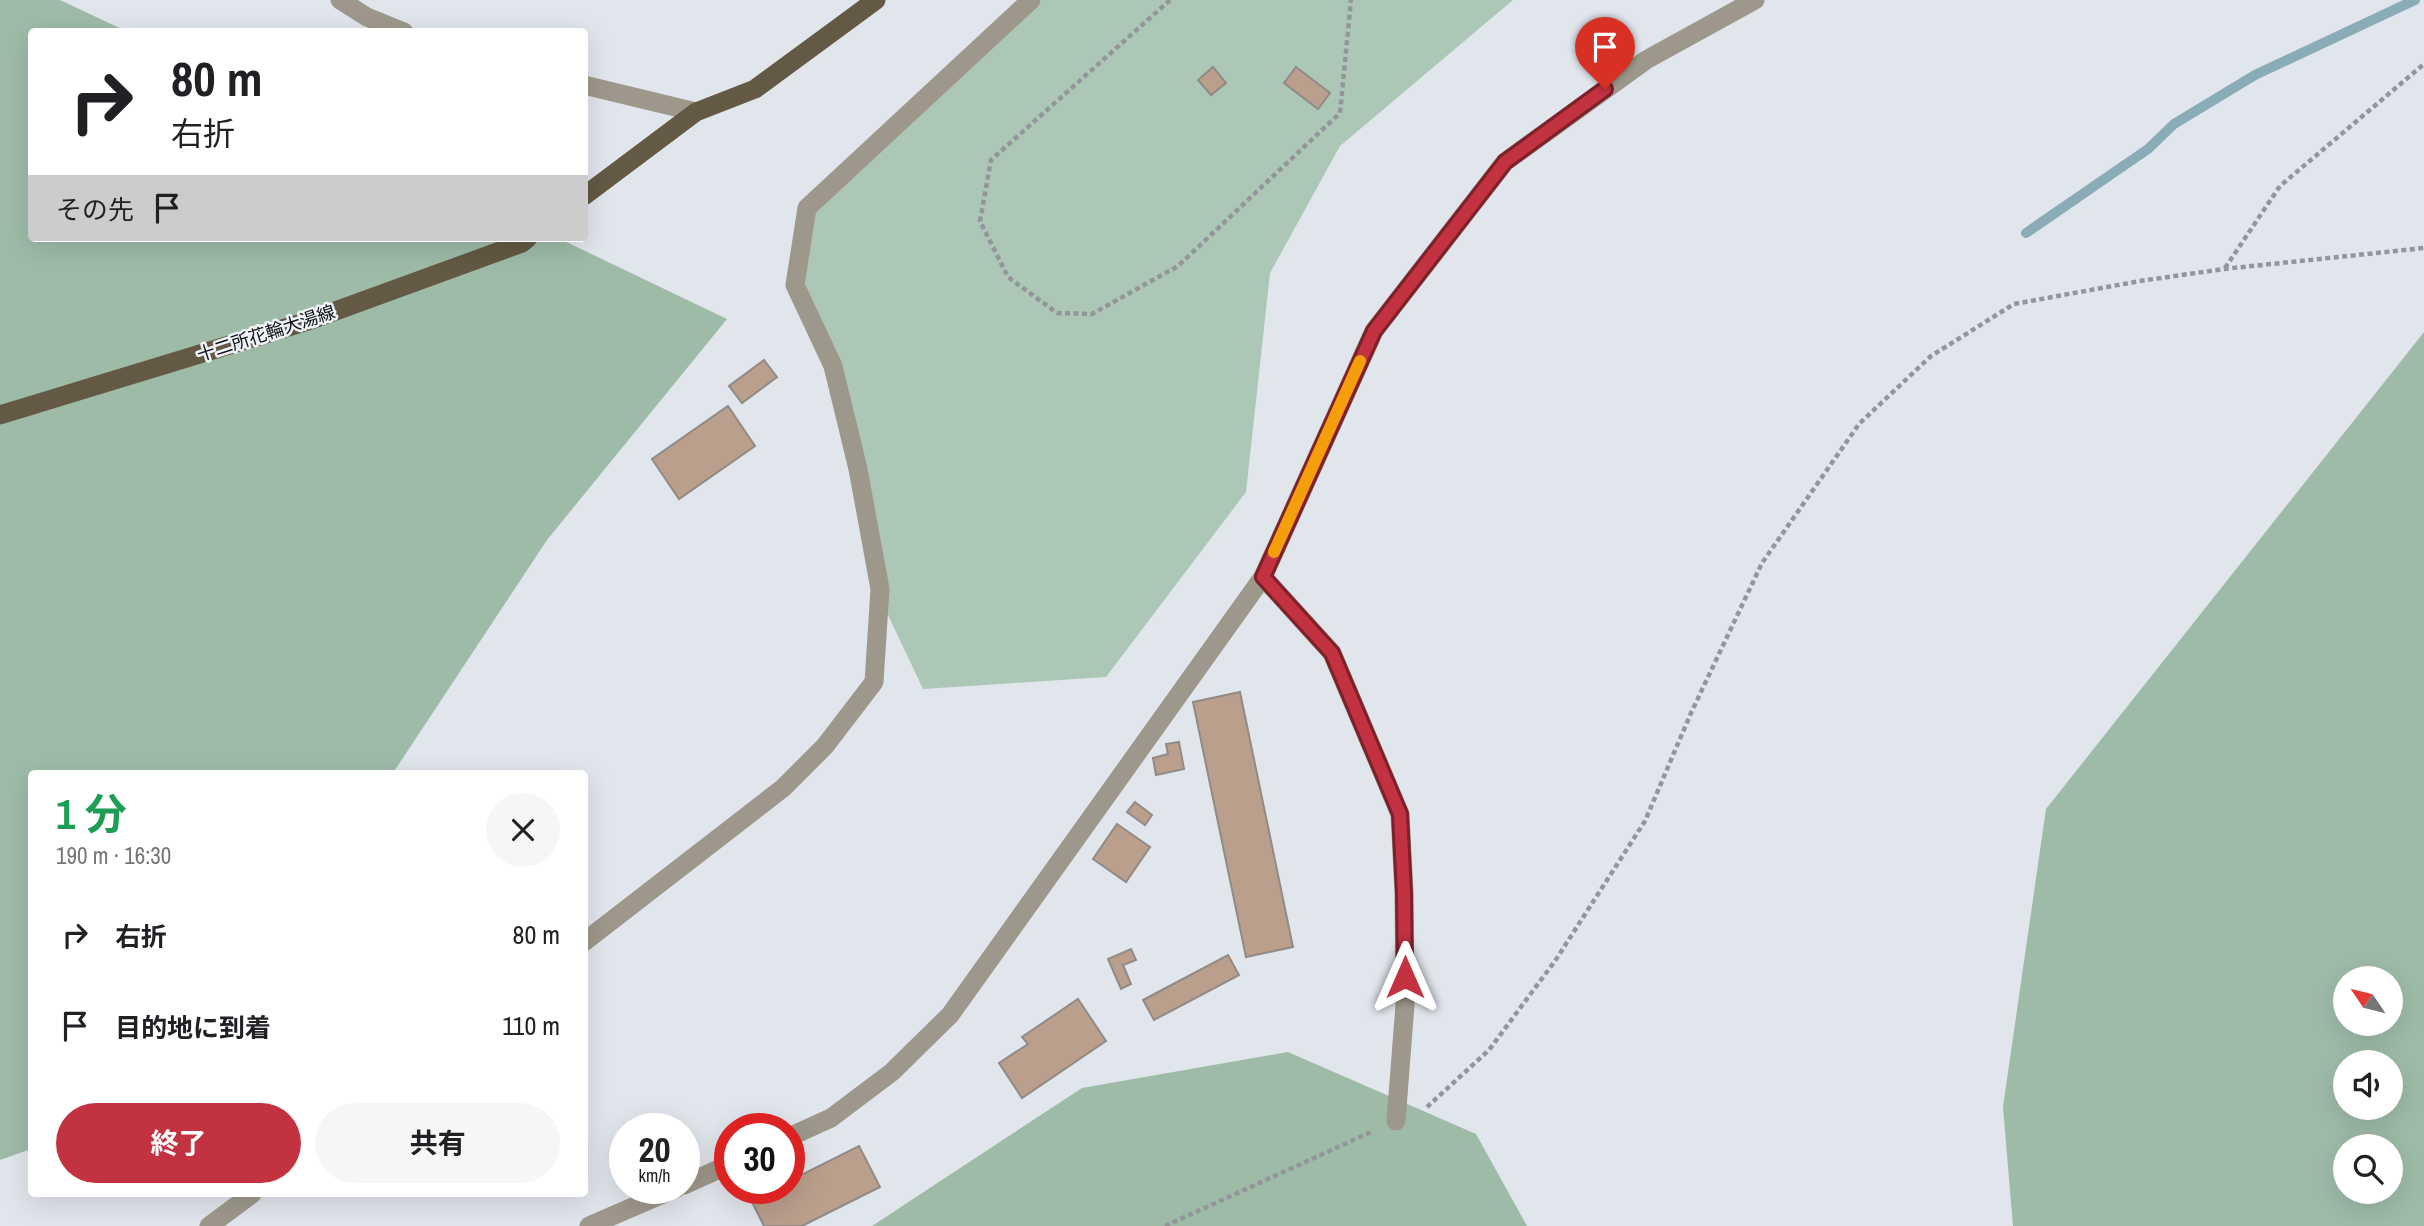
<!DOCTYPE html>
<html lang="ja">
<meta charset="utf-8">
<style>
body{margin:0;font-family:"Archivo Narrow","Noto Sans JP",sans-serif;background:#f6f6f6;color:#202124;height:100vh;display:flex;flex-direction:column;font-size:26px;white-space:nowrap}
*{box-sizing:border-box;margin:0}
p{font-size:23px;color:#757577}
.icon{flex:none;width:38px;height:38px;fill:none;stroke:currentColor;stroke-width:2;stroke-linecap:round;stroke-linejoin:round}
.map{position:relative;flex:1;overflow:hidden}
.details{position:absolute;left:28px;top:770px;width:560px;height:427px;display:flex;flex-direction:column;background:#fff;border-radius:7px;box-shadow:0 7px 28px #0002}
.details>*{flex:none}
.guide{position:absolute;left:28px;top:28px;width:560px;height:214px;border-radius:7px;box-shadow:0 7px 28px #0002;background:#fff;color:#202124;overflow:hidden}
.needle{width:46px;rotate:305deg}
.tools{position:absolute;left:2333px;top:966px;display:grid;gap:14px}
.tools a{display:grid;place-items:center;width:70px;height:70px;border-radius:50%;background:#fff;box-shadow:0 7px 28px #0002;font-size:35px}
.speed{position:absolute;left:609px;top:1113px;display:flex;gap:14px;font-size:35px;font-weight:700;text-align:center}
.speed>*{display:grid;place-content:center;width:91px;height:91px;border-radius:50%;background:#fff;box-shadow:0 7px 28px #0002;line-height:1}
.speed small{font-size:18px;font-weight:400}
.speed .limit{border:10px solid #d22;background:#fff;color:#111}
.pin{position:absolute;display:grid;place-items:center;width:60px;height:60px;color:#fff;margin:-72px -30px;border-radius:50% 50% 50% 0;rotate:-45deg;box-shadow:0 0 7px #0007}
.pin .icon{rotate:45deg}
.me{position:absolute;width:77px;margin:-38px;rotate:0deg;stroke-linejoin:round;filter:drop-shadow(0 0 5px #0008)}
.turn{display:flex;align-items:center;gap:24px;height:147px;padding:0 28px;font-size:32px}
.turn .icon{width:91px;height:91px;stroke-width:2.5}
.turn b{display:block;font-size:49px;line-height:60px}
.then{display:flex;align-items:center;height:66px;padding:0 28px;background:#0003;gap:14px;font-size:26px}
.round{display:grid;place-items:center;flex:none;width:74px;height:74px;border-radius:37px;background:#f6f6f6}
.headline{display:flex;align-items:center;justify-content:space-between;height:119px;padding:0 28px}
h1{font-size:42px;font-weight:700;line-height:52px;color:#1e9e55}
.cta{display:flex;gap:14px;margin-top:auto;padding:14px 28px}
.cta a{flex:1;height:80px;border-radius:42px;background:#c23241;color:#fff;font-size:28px;font-weight:700;line-height:80px;text-align:center}
.cta a+a{background:#f6f6f6;color:#202124}
ul{padding:0;list-style:none}
li{display:flex;align-items:center;gap:21px;height:91px;padding:0 28px}
li div{flex:1}
li b{display:block;font-size:26px}
li em{font-style:normal}
.map>svg:first-child{display:block}
</style>
<div class="map">
<svg width="2424" height="1226" viewBox="0 0 2424 1226">
<rect width="100%" height="100%" fill="#e1e5ec"/>
<path fill="#acc7b6" d="M1028,0h485l-173,146 -70,127 -24,219 -140,185 -183,12 -43,-91 -23,-134 -62,-179 12,-77z"/>
<path fill="#9ebba8" fill-rule="evenodd" d="M0,0h60l66,31 -94,1v206h526l169,81 -180,221 -154,233 -361,1 -1,375 -31,11z
M2424,332v894h-411l-10,-119 43,-298zM2345,978h45v46h-45zM2345,1062h45v46h-45zM2345,1146h45v46h-45z
M1288,1052l188,82 51,92h-655l210,-138z"/>
<g fill="none" stroke-linecap="round" stroke-linejoin="round">
<path stroke="#89acb7" stroke-width="10" d="M2026,233l122,-84 26,-25 81,-49 160,-75"/>
</g>
<path fill="#bb9f8d" stroke="#918a85" stroke-width="2" d="M1213,67l13,16 -15,12 -13,-15z
M1296,67l34,26 -12,16 -34,-26z
M764,360l13,17 -35,26 -13,-17z
M728,406l27,40 -76,53 -27,-40z
M1240,692l53,255 -47,10 -53,-255z
M1179,742l5,27 -28,6 -3,-17 15,-4 -2,-10z
M1135,802l17,13 -7,10 -18,-13z
M1117,824l33,23 -24,35 -33,-23z
M1131,949l5,11 -13,5 8,19 -10,5 -13,-30z
M1228,955l11,20 -85,45 -11,-20z
M1078,999l28,42 -84,57 -23,-35 29,-19 -6,-7z
M859,1146l21,41 -78,39h-38l-13,-26 23,-12h15v-7z"/>
<g fill="none" stroke-linecap="round" stroke-linejoin="round">
<path stroke="#92959a" stroke-width="4.5" stroke-dasharray="5 3.5" stroke-linecap="butt" d="M1170,0l-179,160 -11,61 28,56 49,36 35,1 86,-48 162,-153 11,-113
M2225,268l55,-82 144,-122
M1427,1107l62,-57 66,-89 90,-140 46,-108 71,-150 97,-139 72,-68 83,-52 126,-23 84,-12 200,-21
M1165,1226l206,-94"/>
<path stroke="#9e988c" stroke-width="19" d="M340,0l27,17 37,15
M584,85l112,27
M1263,577l69,76 68,161 4,79 1,112 -9,116
M789,1137l42,-19 61,-46 58,-57 313,-438 111,-246 131,-169 141,-102 109,-60
M684,1185l46,-21
M589,1226l88,-38"/>
<path stroke="#9e988c" stroke-width="19" d="M584,942l199,-154 42,-42 49,-64 6,-93 -22,-120 -25,-103 -38,-81 12,-77 224,-208
M209,1226l43,-32"/>
<path stroke="#635944" stroke-width="19" d="M584,196l112,-84 59,-23 121,-89
M0,415l308,-94 214,-78 6,-5"/>
</g>
<g fill="none" stroke-linecap="round" stroke-linejoin="round">
<defs>
<path id="route" d="M1405,977l-1,-84 -4,-79 -68,-161 -69,-76 111,-246 131,-169 100,-73"/>
</defs>
<use href="#route" stroke="#7e202a" stroke-width="18"/>
<use href="#route" stroke="#c23241" stroke-width="12"/>
<path stroke="#f59e0b" stroke-width="12" d="M1274,552l86,-191"/>
</g>
<g text-anchor="middle" dominant-baseline="central" stroke-width="5" stroke-linejoin="round" paint-order="stroke">
<g font-size="18" fill="#0e0f11" stroke="#eff2f9">
<text transform="translate(266 333) rotate(-18)">十二所花輪大湯線</text>
</g>
</g>
</svg>
<div class="tools">
<a><svg class="needle" viewBox="-14 -14 28 28"><path d="M0-13l5 13h-10z" fill="#e53935"/><path d="M0 13l5-13h-10z" fill="#757577"/></svg></a>
<a><svg class="icon" aria-label="sound" viewBox="0 0 24 24"><path d="M4 9h4l5-4v14l-5-4H4zM17 9q2 3 0 6"/></svg></a>
<a><svg class="icon" aria-label="search" viewBox="0 0 24 24"><circle cx="10" cy="10" r="6"/><path d="M15 15l6 6"/></svg></a>
</div>
<div class="speed"><div>20<small>km/h</small></div><div class="limit">30</div></div>
<div class="pin" style="left:1605px;top:89px;background:#d93025"><svg class="icon" aria-label="arrive" viewBox="0 0 24 24"><path d="M6 21V4h12l-3 4 3 4H6"/></svg></div>
<svg class="me" style="left:1405px;top:977px" viewBox="-20 -20 40 40"><path d="M0-17L14 15 0 8-14 15z" fill="#c23241" stroke="#fff" stroke-width="4"/></svg>
<div class="guide">
<div class="turn"><svg class="icon" aria-label="right" viewBox="0 0 24 24"><path d="M7 20v-9h11M14 6l5 5-5 5"/></svg><div><b>80 m</b>右折</div></div>
<div class="then">その先<svg class="icon" aria-label="arrive" viewBox="0 0 24 24"><path d="M6 21V4h12l-3 4 3 4H6"/></svg></div>
</div>
<section class="details">
<div class="headline"><div><h1>1 分</h1><p>190 m · 16:30</p></div><a class="round"><svg class="icon" aria-label="close" viewBox="0 0 24 24"><path d="M6 6l12 12M18 6L6 18"/></svg></a></div>
<ul>
<li><svg class="icon" aria-label="right" viewBox="0 0 24 24"><path d="M7 20v-9h11M14 6l5 5-5 5"/></svg><div><b>右折</b></div><em>80 m</em></li>
<li><svg class="icon" aria-label="arrive" viewBox="0 0 24 24"><path d="M6 21V4h12l-3 4 3 4H6"/></svg><div><b>目的地に到着</b></div><em>110 m</em></li>
</ul>
<div class="cta"><a>終了</a><a>共有</a></div>
</section>
</div>
